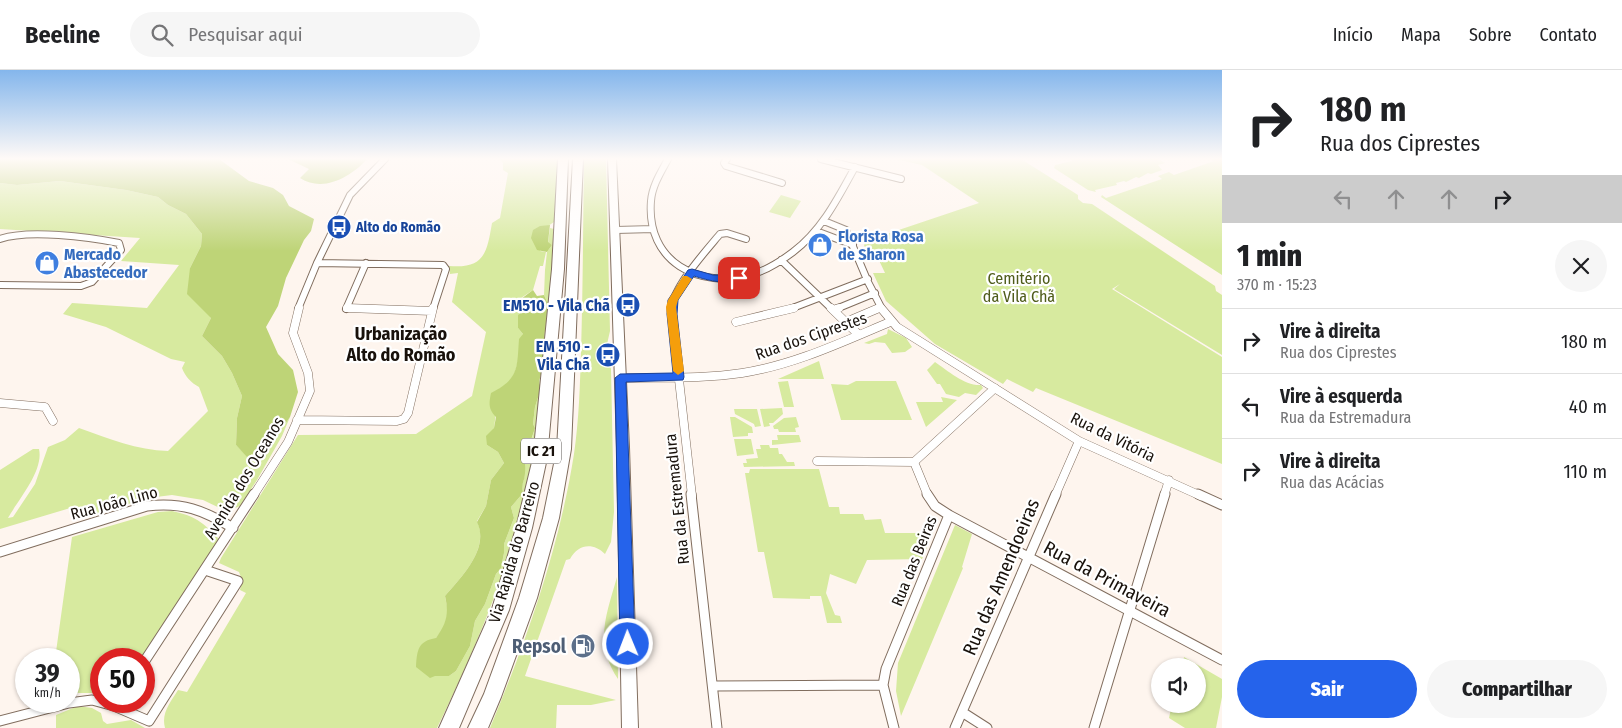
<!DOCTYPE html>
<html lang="pt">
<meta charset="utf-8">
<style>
body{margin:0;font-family:"Fira Sans Condensed",sans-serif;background:#f6f6f6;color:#202124;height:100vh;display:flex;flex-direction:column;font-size:19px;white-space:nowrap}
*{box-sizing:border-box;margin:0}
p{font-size:16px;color:#757577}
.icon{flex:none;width:28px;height:28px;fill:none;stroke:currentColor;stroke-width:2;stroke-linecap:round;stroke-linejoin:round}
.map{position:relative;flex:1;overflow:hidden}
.sheet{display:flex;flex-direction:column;background:#fff;width:400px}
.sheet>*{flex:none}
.hud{background:#fff;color:#202124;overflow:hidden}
.fabs{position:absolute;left:1151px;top:588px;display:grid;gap:10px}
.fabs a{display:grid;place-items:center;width:55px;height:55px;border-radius:50%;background:#fff;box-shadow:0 1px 4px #0004;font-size:25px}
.speed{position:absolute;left:15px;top:578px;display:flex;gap:10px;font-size:25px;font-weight:700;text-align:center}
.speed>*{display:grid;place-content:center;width:65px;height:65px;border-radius:50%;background:#fff;box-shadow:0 1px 4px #0004;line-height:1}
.speed small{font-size:12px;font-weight:400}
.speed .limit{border:8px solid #d22;background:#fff;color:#111}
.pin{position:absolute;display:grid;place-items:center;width:42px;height:42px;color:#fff;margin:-21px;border-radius:10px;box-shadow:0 2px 8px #0006}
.me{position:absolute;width:55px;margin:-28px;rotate:359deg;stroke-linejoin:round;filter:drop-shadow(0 0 4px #0008)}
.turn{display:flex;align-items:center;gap:18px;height:105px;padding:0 15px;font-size:22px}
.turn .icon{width:65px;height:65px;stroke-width:2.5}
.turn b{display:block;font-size:35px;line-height:42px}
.lanes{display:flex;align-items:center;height:48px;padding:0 15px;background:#0003;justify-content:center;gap:25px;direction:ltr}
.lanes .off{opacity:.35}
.round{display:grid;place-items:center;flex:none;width:52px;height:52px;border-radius:26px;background:#f6f6f6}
.summary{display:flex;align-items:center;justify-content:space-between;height:85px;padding:0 15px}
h1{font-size:30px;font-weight:800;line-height:38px}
.action{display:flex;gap:10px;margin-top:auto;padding:10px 15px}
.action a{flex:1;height:58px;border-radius:30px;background:#2563eb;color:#fff;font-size:20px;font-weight:800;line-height:58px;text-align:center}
.action a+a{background:#f6f6f6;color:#202124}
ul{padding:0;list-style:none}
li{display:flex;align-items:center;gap:15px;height:65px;padding:0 15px;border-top:1px solid #e0e0e0}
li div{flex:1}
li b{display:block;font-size:19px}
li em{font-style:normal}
header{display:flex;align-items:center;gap:30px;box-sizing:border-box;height:70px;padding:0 25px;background:#fff;border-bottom:1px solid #e0e0e0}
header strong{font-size:24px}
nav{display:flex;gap:28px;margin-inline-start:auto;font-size:18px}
.search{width:350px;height:45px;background:#f6f6f6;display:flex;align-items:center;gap:12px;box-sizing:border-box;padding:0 18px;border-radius:28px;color:#757577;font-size:19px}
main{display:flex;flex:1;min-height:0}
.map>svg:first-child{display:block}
</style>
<header>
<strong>Beeline</strong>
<div class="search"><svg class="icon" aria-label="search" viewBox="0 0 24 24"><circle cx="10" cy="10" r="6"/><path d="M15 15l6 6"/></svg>Pesquisar aqui</div>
<nav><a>Início</a><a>Mapa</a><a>Sobre</a><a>Contato</a></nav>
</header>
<main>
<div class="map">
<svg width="1222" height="658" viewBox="0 0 1222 658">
<rect width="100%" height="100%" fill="#fef5ee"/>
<path fill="#d7ea9f" d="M499,89h59l-4,63 -6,4 -8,25 6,1 -3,14h-3l-7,24 -12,8 4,13 -7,5v12l5,6c-6,18 -2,47 -24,55l-5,39 -7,17 11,7 6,11 -13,17 -5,26 -9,15c13,28 -16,56 -32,75l3,15 -3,15 -9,12 -1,38h14l7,-5 14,-25 5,-25 10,-17 11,-30 5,-6 3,-15v-9l10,-26 -3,-11 12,-14 -1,-8 3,-10 -2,-19 3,-11 6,-7 3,-10 -2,-4 2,-17 6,-19 -2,-6 4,-11 2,-50 3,-17 -4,-9 1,-25 2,-18 5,-7 -4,-2 2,-15 4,1v8c-5,77 -7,155 -22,231 -18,90 -55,178 -95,260h-272c-4,-15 5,-25 13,-38l9,2 59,-99 -6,-3 2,-10 -3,-8 -20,-9 2,-5 77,-123 118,-1 56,-38 14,-64 -34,-30 6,-29 -8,1 -1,-8c36,3 38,-14 43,-43l8,-5 8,-45 -5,-3v-7z
M584,89h22l4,172 -5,22 6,16 3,143 -3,30 -6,12c-12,-12 -27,-10 -35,5l-4,1 -41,116 91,24 -25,5h-34l-1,23h-66c37,-89 69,-179 84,-274 5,-34 6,-69 7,-102 2,-65 2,-129 3,-193z
M895,89h126l57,36v4l5,4 9,1 123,82 1,5 6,4v60l-108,-66 6,-5 -8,5 110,68v107l-186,-76 -3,4 -26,-13 -4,5 -68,-40 -49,-43 -13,-28h12l-8,-17h-8l-5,-11 2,-4 113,-38 -57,-38z
M1071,89h87l7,4 -7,2 4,5 -11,4 -3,-1 -9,5 -3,-1 -10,5 -2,-1 -8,2 1,2 -22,5 1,2 -8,-2 -34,-22 1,-3 17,-4z
M1211,89h11v116l-121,-78 1,-2 4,3 56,-19 -4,-3 11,-4 5,3 40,-14z
M60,111l66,9 32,7 10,8 18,9 16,20 -1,12 -11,22 21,50 -9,18 20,20 10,17 10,23 -5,22 -1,27 12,12 24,-14 18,-26 -8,19 -25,44 -17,26 -7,3 -7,2 -23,-11 -31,-5 -24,3 -72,22 1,-14 -77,23v-59l33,-21h6c5,22 -21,51 -31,69l5,-1 22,-33 13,-37 17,-7 14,-12c30,11 58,22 89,23l40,-40 -9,-24c-8,-4 -14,-11 -17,-19l3,-6 -14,-3 -65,-32 -43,-13 9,-11 75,5 32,-43 -58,-4 19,-23 -140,-9v-46l17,2z
M781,125l20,6 -11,17 -21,-6z
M888,259l18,9 6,9 -7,5 -13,1 -7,-10 -10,-1 -6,2 -5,-1 23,-9z
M819,291l5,18h-46z
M935,292c13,9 30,24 46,23l2,3 -7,7 -11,-2 -6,4 -13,-3 -6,-10h-3l-10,-14z
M788,311l6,26h-10l-6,-25z
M856,311h40l16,39h-71l-10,-36 17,1z
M941,327l16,3 -31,27 -10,-25h27z
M782,338l1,6 -10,9h-4l1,3 -6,1 -4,-18z
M734,339h23l4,17 -6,1 -1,-3 -19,-10z
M730,347h5l17,10 1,6h-5v3l-15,1z
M796,347l3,10 -4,1 1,4h-17l-1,-3h-4l-1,-3 11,-8z
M777,365h22l2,7 -29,3v-5h6z
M734,369h17l3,15 -17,2z
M760,375h9l1,3h8l1,6h3l5,8h7l1,4 -51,1 -1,-4h4l-1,-4 12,-1 -2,-9h5z
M750,399h69l10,38h10l1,7h23l2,6 16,-1 4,14h48l-11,26 -55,1 -11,24 -26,-10 -4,19 9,22 5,1 2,7h-15l-6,-27h-11v3l-37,-1 -9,-46h-6l-13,-79h4z
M172,441c23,5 31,11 47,28l-79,120h-39v34h-32v-34h-14l17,-122 86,-25z
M955,455l17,9 -10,33 1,1 -62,148 -5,-25 2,-28z
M617,507l1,102c-24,-36 -12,-63 -1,-102z
M1184,587l38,22v18l-6,31h-31l-16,-10 3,-14h26v-38h-16z
M78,636l14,2 9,5 2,8 4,3 24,-4 14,8h-89v-13z"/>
<path fill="#bed477" d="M0,89h219l30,22 24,7 10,7 6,11 25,13 -3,12 -7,9 -18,38 -8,28 -12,21 12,27 15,16 5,22 -8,25 -18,26 -25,14 -11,-12 1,-27 5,-22 -10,-23 -10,-17 -20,-20 9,-18 -24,-24 3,-26 11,-22 1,-12 -16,-20 -18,-9 -10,-8 -32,-7 -66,-9 -43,4 -17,-2z
M288,89h79c-16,18 -44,34 -67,19l9,-9z
M550,155l-2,17 4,3 -5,7 -10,-2 -6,-12 2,-8 7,-4z
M533,220l4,6 7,-1 4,9 -4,35 2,15 -7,28 2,6 -6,19 -2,17 2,4 -5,15 -4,2c-3,12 0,17 -1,28 0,8 -4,9 -2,20l-12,14 3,11 -10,26v9l-3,15 -5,6 -11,30 -10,17 -5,25 -14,25 -7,5h-14l-5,2 -14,-11c1,-17 2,-26 20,-29 11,-15 13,-25 9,-42 16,-19 45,-47 32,-74l9,-16 5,-26 13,-17 -6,-11 -11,-7 -1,-9 8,-8 2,-11c-8,-8 -7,-14 -5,-24 28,-14 26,-25 28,-54l4,-5 -5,-6v-13l7,-5 -8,-8z"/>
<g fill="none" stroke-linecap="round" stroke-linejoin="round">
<defs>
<path id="minor-far2" d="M668,89c-7,13 -16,27 -17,42 -5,61 48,89 102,73 14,-4 28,-13 40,-22 29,-22 45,-54 62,-85
M727,89l-3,4 2,3 56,17
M821,89l80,20
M824,151l22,9 22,52 14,27
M616,160l37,-1
M816,161l37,14
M0,169c28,-10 89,-2 119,4l2,7 -29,32 -11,4 -81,-1
M781,190l51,49
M317,193l126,2 3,4 -13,40
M298,239l19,-46 33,-68 35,-36
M346,239l20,-46
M671,239c3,-23 34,-57 49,-75l7,-1 19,6
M790,239l78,-30
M836,239l39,-16
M877,239l4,-2"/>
<path id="minor-far1" d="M347,238l85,3
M671,238l21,188
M831,238l28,27
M881,238l16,19 182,114 122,55
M833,240l6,-2
M736,252l58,-14
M846,252l33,-14
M620,308c41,-1 82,1 122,-5 52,-8 100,-31 148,-51
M0,333l45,4 8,14
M297,350l100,1 7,-2 4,-6 25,-105
M817,391l97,1
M253,426l35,-54 22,-51 -2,-18 -15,-40 6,-25
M928,426l-14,-34 81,-74
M1055,426l24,-55
M1164,426l5,-16"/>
<path id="minor" d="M691,424l26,234
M1198,424l24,11
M949,445l273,145
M0,482l147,-46c36,-4 56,4 86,22
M144,592l110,-168
M713,616l170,-1
M117,631l-3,5 35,15 89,-140 -33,-11
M962,642l25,16
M0,651l69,-18 23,-3 22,6
M894,658l-11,-43 3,-16 63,-154 -14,-9 -8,-12
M955,658l101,-234
M1094,658l71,-234"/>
<path id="secondary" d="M608,89h8l13,288 9,281h-16l-5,-281z"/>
<path id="trunk" d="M558,89h10l-4,110 -17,189 -15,70 -23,82 -50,118h-20l53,-119 24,-81 17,-70 19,-189z
M573,89h10l-12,290 -12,69 -22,80 -36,99 -13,31h-20l16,-34 35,-96 24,-80 14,-69z"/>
</defs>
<use href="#minor-far2" stroke="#806d5e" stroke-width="8"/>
<use href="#minor-far1" stroke="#806d5e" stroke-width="9"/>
<use href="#minor" stroke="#806d5e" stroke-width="11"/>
<use href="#secondary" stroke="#806d5e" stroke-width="2"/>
<use href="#trunk" stroke="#806d5e" stroke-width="2"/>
<use href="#minor-far2" stroke="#fff" stroke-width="6"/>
<use href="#minor-far1" stroke="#fff" stroke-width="8"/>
<use href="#minor" stroke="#fff" stroke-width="9"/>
<use href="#secondary" fill="#fff" fill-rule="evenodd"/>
<use href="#trunk" fill="#fff" fill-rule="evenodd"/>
</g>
<linearGradient id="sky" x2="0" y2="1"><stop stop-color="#84b6ec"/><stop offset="0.49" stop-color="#fffaf7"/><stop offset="1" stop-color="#fffaf7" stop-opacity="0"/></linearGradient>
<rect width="1222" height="181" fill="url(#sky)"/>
<path fill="#2563eb" stroke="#184099" d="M692,199l21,6h26l4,3c-9,9 -37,2 -49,-2l-16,24 -1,14 7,63 -1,3 -57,2 9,262 -2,6 -5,2 -6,-2 -2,-6 -5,-266 5,-4 53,-1 -6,-59 1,-14 20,-30z"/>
<path fill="#f59e0b" d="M683,206h4l5,3 -14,21 -2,7 8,64 -6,4 -5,-4 -7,-64 2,-7z"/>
<defs>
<symbol id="bus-disc" viewBox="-11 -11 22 22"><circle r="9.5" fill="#1a4fb4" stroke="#fff"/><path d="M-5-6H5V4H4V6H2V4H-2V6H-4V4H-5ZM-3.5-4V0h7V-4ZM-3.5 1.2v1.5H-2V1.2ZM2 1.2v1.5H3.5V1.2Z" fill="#fff"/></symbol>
<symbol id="shop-disc" viewBox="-11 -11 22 22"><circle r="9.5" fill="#3f7fe0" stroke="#fff"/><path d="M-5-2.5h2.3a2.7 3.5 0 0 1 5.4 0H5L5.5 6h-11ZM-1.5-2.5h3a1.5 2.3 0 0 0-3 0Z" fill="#fff"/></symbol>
<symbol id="fuel-disc" viewBox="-11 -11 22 22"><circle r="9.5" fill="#5c6f8a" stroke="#fff"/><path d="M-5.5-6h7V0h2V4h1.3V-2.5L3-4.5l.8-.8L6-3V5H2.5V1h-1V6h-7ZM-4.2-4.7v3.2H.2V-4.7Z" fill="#fff"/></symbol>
</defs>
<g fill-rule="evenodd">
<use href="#bus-disc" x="325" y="143" width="28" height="28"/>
<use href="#shop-disc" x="806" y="161" width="28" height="28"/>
<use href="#shop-disc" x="33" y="179" width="28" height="28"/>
<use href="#bus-disc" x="614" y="221" width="28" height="28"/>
<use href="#bus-disc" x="594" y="271" width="28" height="28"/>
<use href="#fuel-disc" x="569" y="562" width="28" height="28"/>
</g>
<g text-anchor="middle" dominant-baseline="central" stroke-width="4.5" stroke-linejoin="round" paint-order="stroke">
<g font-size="14" font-weight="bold" fill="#164399" stroke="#fff" text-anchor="start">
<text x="356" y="157">Alto do Romão</text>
</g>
<rect fill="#fff" stroke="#5d5854" stroke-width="1" x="521" y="368.5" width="40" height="25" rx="4"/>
<g font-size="15" font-weight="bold" fill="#18110b">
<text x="541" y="381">IC 21</text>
</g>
<g font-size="16" font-weight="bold" fill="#366cbe" stroke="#fff" text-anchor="start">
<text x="838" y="166">Florista Rosa<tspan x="838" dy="18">de Sharon</tspan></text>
<text x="64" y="184">Mercado<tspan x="64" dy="18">Abastecedor</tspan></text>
</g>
<g font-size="16" fill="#4f5c1a" stroke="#fff">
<text x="1019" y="208">Cemitério<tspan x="1019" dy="18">da Vila Chã</tspan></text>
</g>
<g font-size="16" font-weight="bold" fill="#164399" stroke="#fff" text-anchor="end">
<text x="610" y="235">EM510 - Vila Chã</text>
<text x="590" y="276">EM 510 -<tspan x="590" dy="18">Vila Chã</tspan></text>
</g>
<g font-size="16" fill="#18110b" stroke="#fff">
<text transform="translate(811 266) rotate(-19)">Rua dos Ciprestes</text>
<text transform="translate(1113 367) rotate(26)">Rua da Vitória</text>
<text transform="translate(244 408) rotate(-59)">Avenida dos Oceanos</text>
<text transform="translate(677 429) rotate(-96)">Rua da Estremadura</text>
<text transform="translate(114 433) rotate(-15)">Rua João Lino</text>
<text transform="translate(514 482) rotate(-74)">Via Rápida do Barreiro</text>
<text transform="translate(914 491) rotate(-68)">Rua das Beiras</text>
</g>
<g font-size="18" font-weight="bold" fill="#18110b" stroke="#fff">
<text x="401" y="264">Urbanização<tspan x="401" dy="21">Alto do Romão</tspan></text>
</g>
<g font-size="19" fill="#18110b" stroke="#fff">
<text transform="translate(1001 507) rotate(-67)">Rua das Amendoeiras</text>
<text transform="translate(1107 509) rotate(28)">Rua da Primaveira</text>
</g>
<g font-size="19" font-weight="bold" fill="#4e5e75" stroke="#fff" text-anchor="end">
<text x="566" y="576">Repsol</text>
</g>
</g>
</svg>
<div class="fabs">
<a><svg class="icon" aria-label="sound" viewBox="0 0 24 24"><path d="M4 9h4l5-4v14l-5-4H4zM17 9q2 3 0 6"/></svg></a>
</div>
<div class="speed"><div>39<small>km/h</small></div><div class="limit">50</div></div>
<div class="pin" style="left:739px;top:208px;background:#d93025"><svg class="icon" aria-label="arrive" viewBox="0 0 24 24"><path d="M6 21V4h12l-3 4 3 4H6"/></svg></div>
<svg class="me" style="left:628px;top:574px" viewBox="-20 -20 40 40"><circle r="17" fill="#2563eb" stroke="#fff" stroke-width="3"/><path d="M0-11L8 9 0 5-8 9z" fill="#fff"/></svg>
</div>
<section class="sheet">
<div class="hud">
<div class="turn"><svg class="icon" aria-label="right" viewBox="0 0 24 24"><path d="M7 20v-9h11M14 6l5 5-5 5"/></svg><div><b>180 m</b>Rua dos Ciprestes</div></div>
<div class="lanes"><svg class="icon off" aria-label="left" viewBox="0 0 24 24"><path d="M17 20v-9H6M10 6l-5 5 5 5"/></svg><svg class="icon off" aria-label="ahead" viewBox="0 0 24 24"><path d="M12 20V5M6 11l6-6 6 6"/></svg><svg class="icon off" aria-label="ahead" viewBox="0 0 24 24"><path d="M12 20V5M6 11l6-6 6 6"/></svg><svg class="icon" aria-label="right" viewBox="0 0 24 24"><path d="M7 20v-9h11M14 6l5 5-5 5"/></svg></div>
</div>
<div class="summary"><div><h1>1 min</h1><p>370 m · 15:23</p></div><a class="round"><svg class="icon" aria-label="close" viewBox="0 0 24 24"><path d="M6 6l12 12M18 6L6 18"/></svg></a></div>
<ul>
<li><svg class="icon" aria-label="right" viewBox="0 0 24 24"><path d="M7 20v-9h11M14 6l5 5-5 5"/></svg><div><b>Vire à direita</b><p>Rua dos Ciprestes</p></div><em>180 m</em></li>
<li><svg class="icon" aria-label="left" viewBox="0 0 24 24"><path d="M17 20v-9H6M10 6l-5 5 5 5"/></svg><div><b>Vire à esquerda</b><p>Rua da Estremadura</p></div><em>40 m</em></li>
<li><svg class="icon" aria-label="right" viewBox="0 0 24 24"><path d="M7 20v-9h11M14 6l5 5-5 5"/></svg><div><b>Vire à direita</b><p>Rua das Acácias</p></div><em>110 m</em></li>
</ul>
<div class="action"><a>Sair</a><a>Compartilhar</a></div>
</section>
</main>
